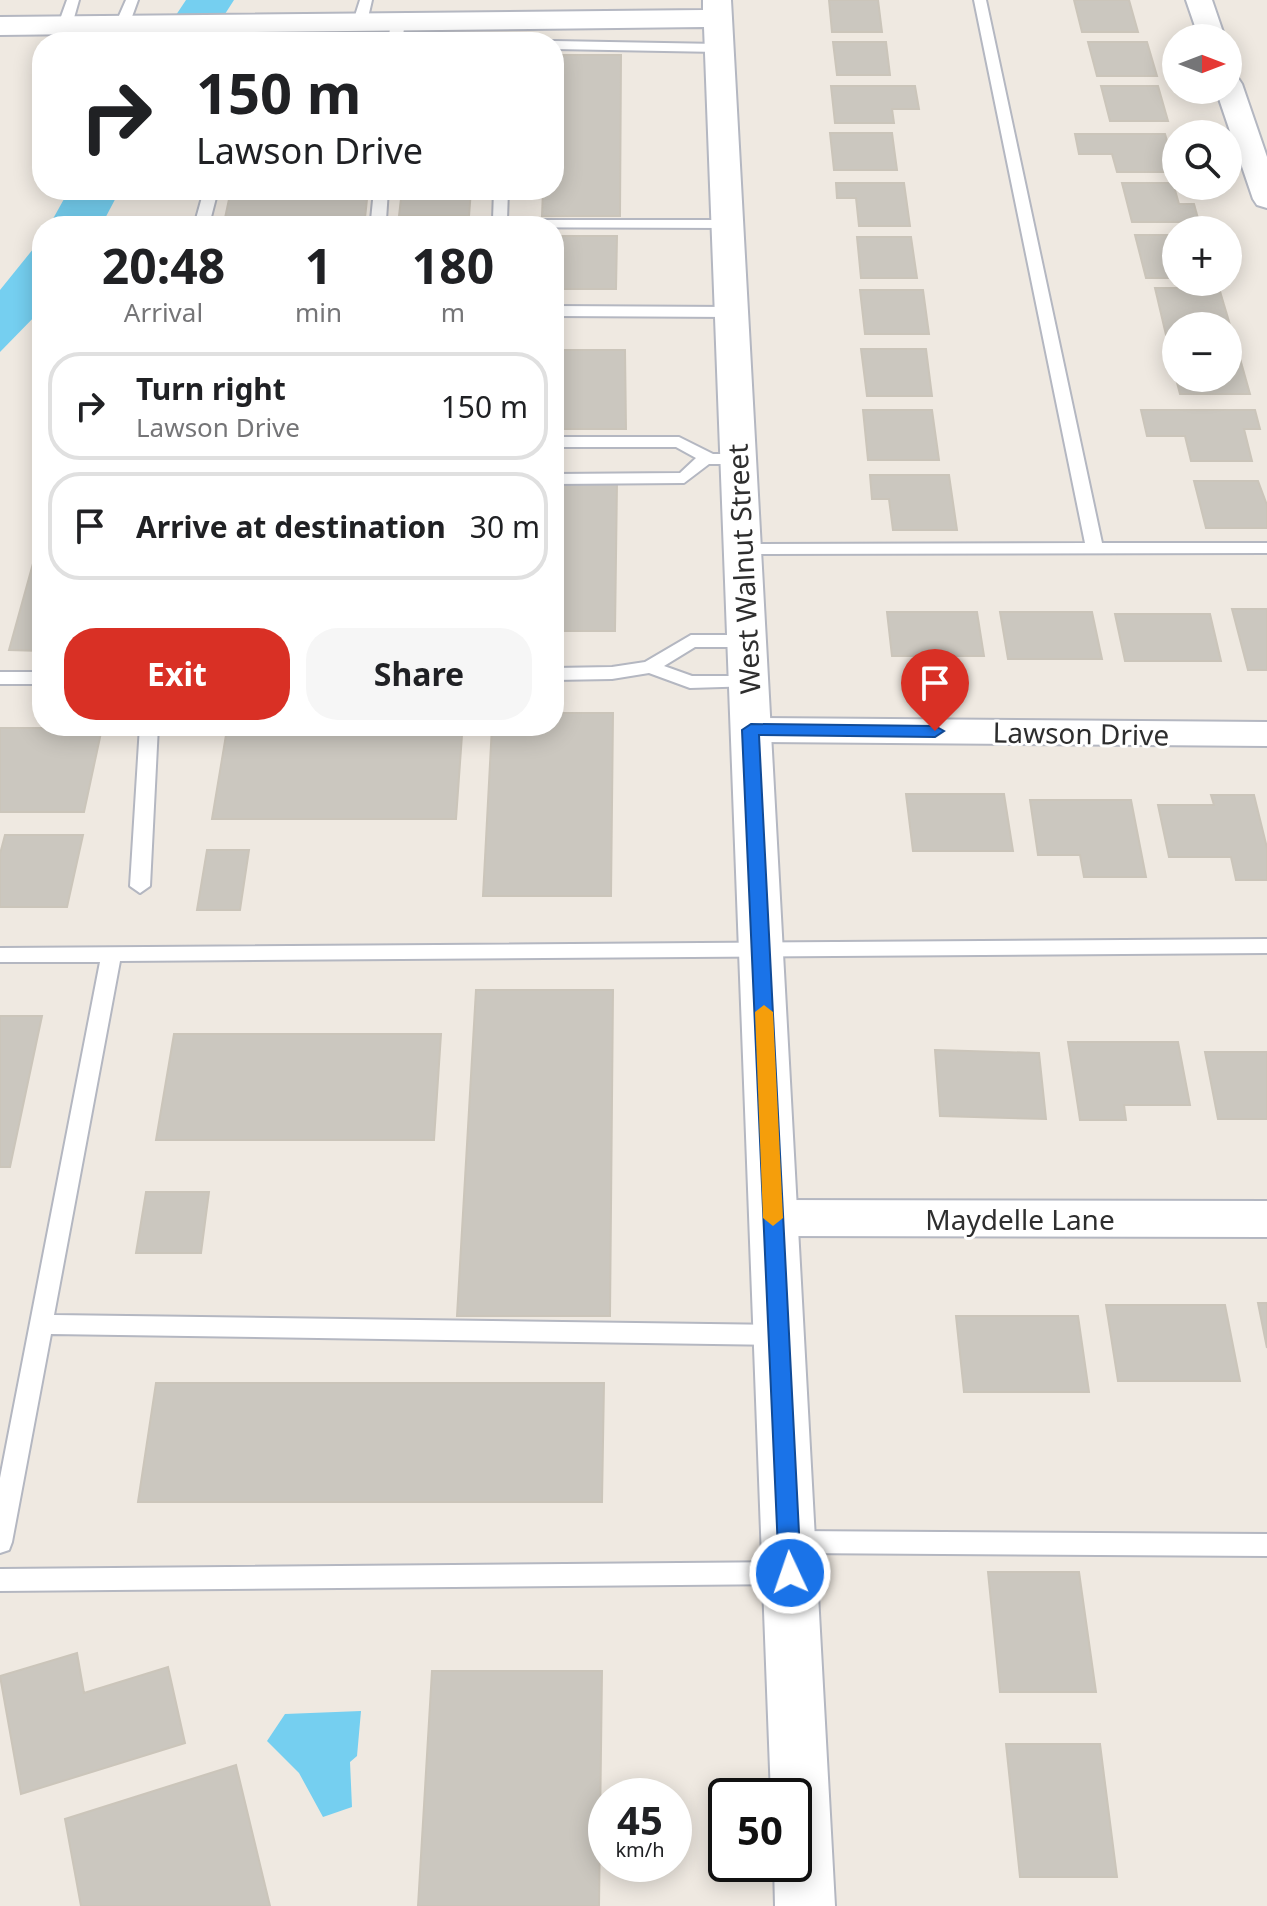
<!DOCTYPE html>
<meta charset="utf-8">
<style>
body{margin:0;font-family:"Noto Sans",sans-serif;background:#f6f6f6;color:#202124;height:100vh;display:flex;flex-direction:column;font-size:30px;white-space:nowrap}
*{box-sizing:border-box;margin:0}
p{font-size:26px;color:#757577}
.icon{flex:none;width:44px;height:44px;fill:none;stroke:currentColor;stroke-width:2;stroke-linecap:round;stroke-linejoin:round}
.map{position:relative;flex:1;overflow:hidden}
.details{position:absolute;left:32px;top:216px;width:532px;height:520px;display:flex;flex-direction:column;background:#fff;border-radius:32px;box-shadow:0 4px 20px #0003}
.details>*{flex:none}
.banner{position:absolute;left:32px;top:32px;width:532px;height:168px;border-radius:32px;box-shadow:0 4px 20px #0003;background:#fff;color:#202124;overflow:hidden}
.needle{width:52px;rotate:90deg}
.controls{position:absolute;left:1162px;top:24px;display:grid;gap:16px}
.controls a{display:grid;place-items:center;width:80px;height:80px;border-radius:50%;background:#fff;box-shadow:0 4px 20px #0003;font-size:40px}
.speed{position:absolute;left:588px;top:1778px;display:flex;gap:16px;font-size:40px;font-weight:700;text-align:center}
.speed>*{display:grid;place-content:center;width:104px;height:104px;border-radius:50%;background:#fff;box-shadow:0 4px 20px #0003;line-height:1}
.speed small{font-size:20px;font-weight:400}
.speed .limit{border:4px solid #111;border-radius:12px;background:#fff;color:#111}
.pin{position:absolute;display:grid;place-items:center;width:68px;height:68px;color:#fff;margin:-82px -34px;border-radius:50% 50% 50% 0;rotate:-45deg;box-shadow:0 0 8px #0007}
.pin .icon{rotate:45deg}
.me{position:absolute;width:88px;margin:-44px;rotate:357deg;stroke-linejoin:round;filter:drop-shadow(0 0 6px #0008)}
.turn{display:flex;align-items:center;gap:28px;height:168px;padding:0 32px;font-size:36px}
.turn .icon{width:104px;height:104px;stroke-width:2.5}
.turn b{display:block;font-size:56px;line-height:68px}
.eta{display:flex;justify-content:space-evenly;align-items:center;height:136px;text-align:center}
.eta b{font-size:48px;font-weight:700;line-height:56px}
.cta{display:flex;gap:16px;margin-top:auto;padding:16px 32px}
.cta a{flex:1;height:92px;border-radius:32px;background:#d93025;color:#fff;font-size:32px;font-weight:700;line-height:92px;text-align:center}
.cta a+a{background:#f6f6f6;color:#202124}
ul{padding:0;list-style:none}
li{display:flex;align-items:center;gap:24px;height:108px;margin:0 16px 12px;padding:0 16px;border:4px solid #e0e0e0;border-radius:32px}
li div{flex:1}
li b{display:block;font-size:30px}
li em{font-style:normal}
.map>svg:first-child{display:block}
</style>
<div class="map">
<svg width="1267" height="1906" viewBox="0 0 1267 1906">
<rect width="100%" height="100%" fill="#efe9e1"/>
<path fill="#75cff0" d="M186,0h48l-27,42h-49z
M69,190h51l-19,36h-52z
M42,238v71l-42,43v-62z
M361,1711l-4,45 -7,6 2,45 -29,10 -24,-44 -32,-32 18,-27z"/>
<path fill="#cbc7bf" stroke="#cbc5ba" stroke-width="2" d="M829,0h49l4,32h-50z
M1074,0h55l9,32h-56z
M833,42h53l4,33h-53z
M1088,42h59l10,34h-60z
M554,55h67l-1,161h-78l1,-26h11z
M831,86h84l4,23h-27l2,14h-59z
M1101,86h57l10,35h-58z
M830,133h62l5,37h-63z
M1075,134h90l11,38h-59l-5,-18h-33z
M836,183h68l6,43h-51l-3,-28h-19z
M1122,183h51l6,21h15l5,18h-67z
M231,190h137l-3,28h-140z
M402,190h69l-2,26h-70z
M1135,235h41v43h-30z
M554,236h63l-1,53h-62z
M857,237h54l6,41h-56z
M1155,288h64l14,47h-5v-9h-52v9h-10z
M860,290h63l6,44h-64z
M1168,348h8v30h52v-30h9l13,46h-70z
M861,349h65l6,47h-65z
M554,350h71l1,79h-72z
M863,410h69l7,50h-71z
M1141,410h114l5,19h-16l8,32h-61l-6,-25h-38z
M870,475h79l8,55h-64l-4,-31h-17z
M1194,481h64l9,24v23h-61z
M554,482h63l-2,149h-61z
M42,531v120l-33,-1z
M1232,609h35v61h-19z
M887,612h90l7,44h-92z
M1000,612h92l10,47h-94z
M1115,614h95l11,47h-96z
M554,713h59l-2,183h-128l9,-170h62z
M0,728h102l-18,84h-84z
M226,735h236l-6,84h-244z
M906,794h98l9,57h-100z
M1211,795h43l13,53v32h-31l-5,-23h-62l-11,-52h56z
M1030,800h101l15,77h-62l-4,-22h-42z
M5,835h78l-16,72h-67v-53z
M207,850h42l-9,60h-43z
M476,990h137l-3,326h-153z
M0,1016h42l-32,151h-10z
M174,1034h267l-7,106h-278z
M1068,1042h110l12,63h-66l2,15h-46z
M935,1050l104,3 7,66 -106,-3z
M1205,1052h62v67h-49z
M146,1192h63l-8,61h-65z
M1258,1303h9v45z
M1106,1305h119l15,76h-122z
M956,1316h122l11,76h-125z
M156,1383h448l-2,119h-464z
M988,1572h91l17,120h-96z
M77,1653l7,40 84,-26 17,76 -164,51 -21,-118z
M432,1671h170l-3,235h-181z
M1006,1744h94l17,133h-97z
M236,1765l34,141h-189l-16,-87z"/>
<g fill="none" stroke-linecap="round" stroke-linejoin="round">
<defs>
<path id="lane" d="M67,0h12l-7,25 -7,4 -7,-4z
M126,0h12l-9,25 -7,4 -7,-4z
M360,0h12l-5,22 -7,4 -7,-4z
M974,0h12l116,543h165v10l-525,1 -8,-5 8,-5 343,-1z
M398,18l7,4 -3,20h-14l3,-20z
M554,41l165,3 7,4 -7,4 -165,-3v-7h-4z
M204,190h14l-8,31 161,-1 3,-30h14l-2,30h107l1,-30h14l-1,30h221l7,4 -7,4 -534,-2z
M554,306l177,1 8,5 -8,5 -177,-1z
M554,437h125l34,17h26l8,5 -8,5h-30l-25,19 -130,1v-10l126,-1 16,-15 -20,-11h-122z
M691,635h56l9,6 -9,6h-52l-31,19 28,10h57l9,6 -3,4 -65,2 -41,-15 -37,6 -58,1v-12l58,-1 33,-5z
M0,672h42v12h-42z
M140,726h18l-8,160 -10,7 -10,-7z
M1267,939v14l-1147,8 -66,354 725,10 8,3 3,7 -3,7 -8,3 -728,-11 -39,208 -3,8 -9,3v-75l100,-516h-100v-14z
M791,1531l476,3v22l-476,-3 -9,-3 -3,-8 3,-8z
M788,1562l9,3 3,8 -3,8 -9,3 -788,7v-22z"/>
<path id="street" d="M1186,0h26l13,38h-26z
M1228,76l10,2 4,6 25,73v51l-10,-3 -4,-6 -37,-109h12z
M751,718l516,4v24l-516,-4 -13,-3 -5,-9 5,-9z
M773,1200l494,1v36l-494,-1 -16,-6 -6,-12 6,-12z"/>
<path id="secondary" d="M703,0h28l104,1906h-60l-1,-42h20v-68h-23l-67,-1769 -704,8v-18l703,-7z"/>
</defs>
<use href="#lane" stroke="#b4b7c1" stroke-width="4"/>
<use href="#street" stroke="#b4b7c1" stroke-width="4"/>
<use href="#secondary" stroke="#b4b7c1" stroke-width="4"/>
<use href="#lane" fill="#fff" fill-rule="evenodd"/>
<use href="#street" fill="#fff" fill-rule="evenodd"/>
<use href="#secondary" fill="#fff" fill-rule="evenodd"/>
</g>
<path fill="#1a73e8" stroke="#114b97" stroke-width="2" d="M751,724l184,2 9,5 -9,6 -176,-2 42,838 -3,7 -8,3 -8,-3 -3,-7 -37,-843z"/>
<path fill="#f59e0b" d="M764,1005l9,7 10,206 -10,8 -10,-8 -8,-206z"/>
<g text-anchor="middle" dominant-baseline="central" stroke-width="6" stroke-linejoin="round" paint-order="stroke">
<g font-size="28" fill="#2e2e2e" stroke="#fff">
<text transform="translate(743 569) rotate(-93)">West Walnut Street</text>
<text transform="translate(1081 733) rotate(1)">Lawson Drive</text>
<text x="1020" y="1219">Maydelle Lane</text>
</g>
</g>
</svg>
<div class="controls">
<a><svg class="needle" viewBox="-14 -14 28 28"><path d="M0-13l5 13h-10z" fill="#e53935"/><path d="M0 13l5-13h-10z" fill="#757577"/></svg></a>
<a><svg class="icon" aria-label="search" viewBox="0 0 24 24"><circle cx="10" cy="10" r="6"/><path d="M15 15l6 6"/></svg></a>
<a>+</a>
<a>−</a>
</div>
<div class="speed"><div>45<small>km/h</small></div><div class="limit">50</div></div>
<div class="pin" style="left:935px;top:731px;background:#d93025"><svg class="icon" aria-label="arrive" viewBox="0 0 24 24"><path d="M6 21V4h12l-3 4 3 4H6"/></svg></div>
<svg class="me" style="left:790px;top:1573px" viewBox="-20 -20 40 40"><circle r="17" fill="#1a73e8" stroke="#fff" stroke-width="3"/><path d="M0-11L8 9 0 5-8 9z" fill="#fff"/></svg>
<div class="banner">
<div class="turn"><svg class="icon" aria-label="right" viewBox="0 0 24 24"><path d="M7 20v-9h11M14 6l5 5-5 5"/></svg><div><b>150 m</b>Lawson Drive</div></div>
</div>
<section class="details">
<div class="eta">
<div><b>20:48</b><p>Arrival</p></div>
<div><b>1</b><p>min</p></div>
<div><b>180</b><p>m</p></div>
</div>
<ul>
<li><svg class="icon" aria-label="right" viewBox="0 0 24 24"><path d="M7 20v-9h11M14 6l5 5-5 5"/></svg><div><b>Turn right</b><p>Lawson Drive</p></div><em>150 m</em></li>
<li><svg class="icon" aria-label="arrive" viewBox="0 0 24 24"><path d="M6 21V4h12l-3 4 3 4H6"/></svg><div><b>Arrive at destination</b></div><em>30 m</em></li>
</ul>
<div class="cta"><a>Exit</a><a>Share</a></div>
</section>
</div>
